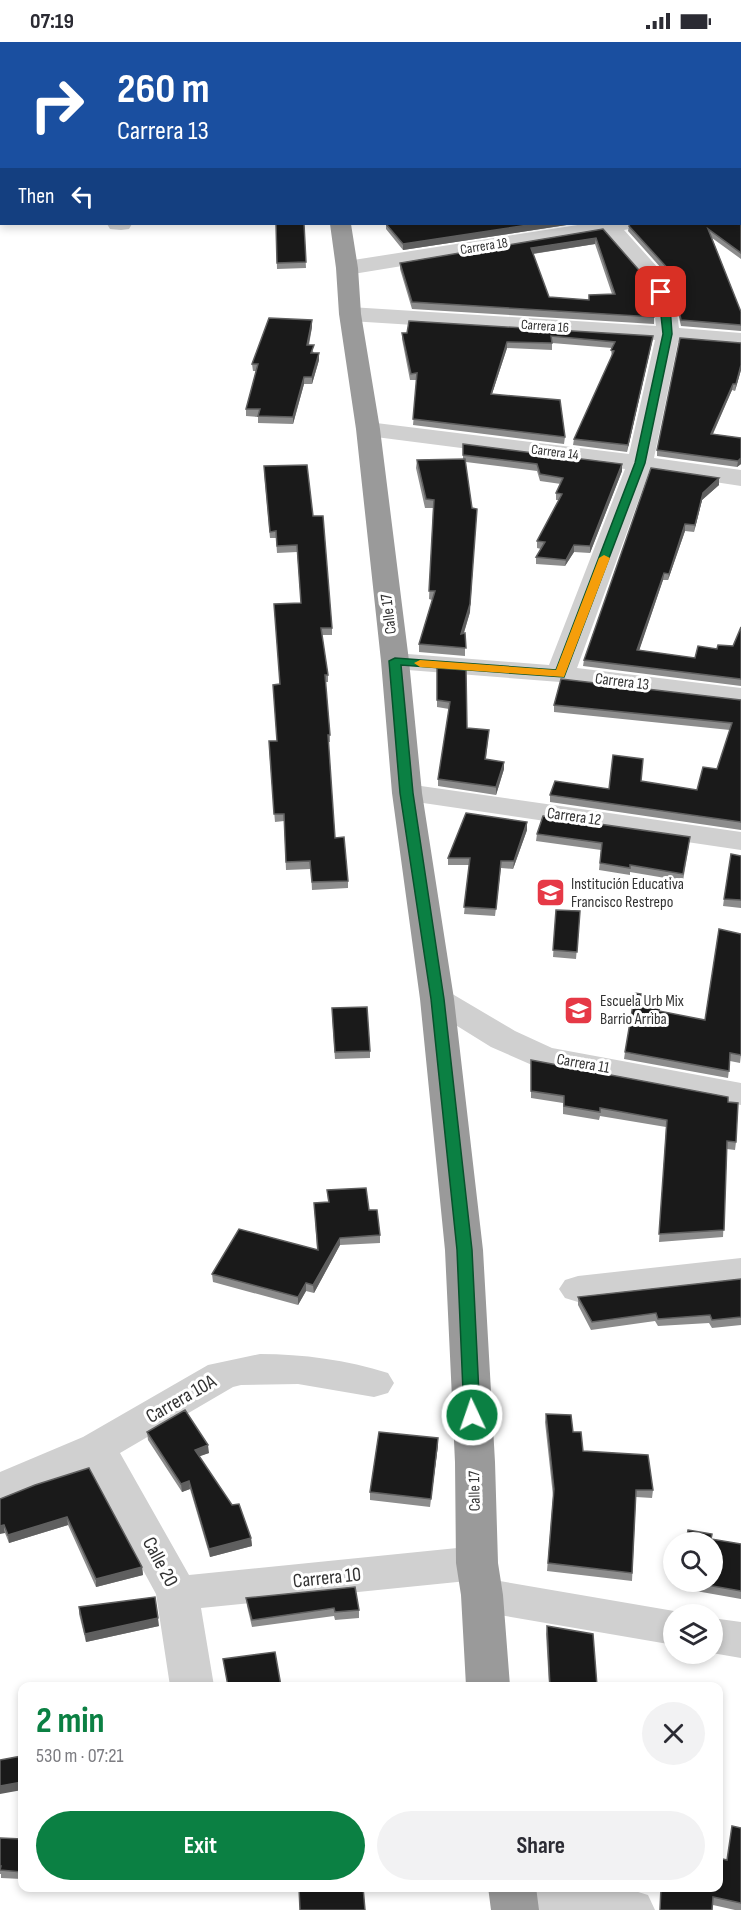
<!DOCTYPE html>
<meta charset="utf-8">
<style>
body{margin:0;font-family:"Sofia Sans Condensed",sans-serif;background:#f2f2f3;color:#2b2b33;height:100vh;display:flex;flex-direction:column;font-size:22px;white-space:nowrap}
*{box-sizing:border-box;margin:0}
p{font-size:20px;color:#7c7c81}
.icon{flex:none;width:33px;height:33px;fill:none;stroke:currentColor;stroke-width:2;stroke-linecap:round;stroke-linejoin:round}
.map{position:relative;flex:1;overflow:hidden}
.sheet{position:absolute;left:18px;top:1640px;width:705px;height:210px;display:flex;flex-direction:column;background:#fff;border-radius:12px;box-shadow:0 3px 9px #0003}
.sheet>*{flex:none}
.hud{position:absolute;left:0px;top:0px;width:741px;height:183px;box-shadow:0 3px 9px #0003;background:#1a4fa0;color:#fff;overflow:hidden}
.tools{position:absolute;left:663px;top:1490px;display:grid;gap:12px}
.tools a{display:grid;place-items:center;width:60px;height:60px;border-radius:50%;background:#fff;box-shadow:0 3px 9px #0003;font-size:30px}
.pin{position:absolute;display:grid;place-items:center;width:51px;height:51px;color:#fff;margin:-26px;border-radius:12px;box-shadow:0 3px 9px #0006}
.me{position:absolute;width:66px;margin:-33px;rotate:357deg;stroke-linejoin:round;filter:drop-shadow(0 0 4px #0008)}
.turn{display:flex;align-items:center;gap:21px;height:126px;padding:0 18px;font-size:27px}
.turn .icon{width:78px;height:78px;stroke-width:2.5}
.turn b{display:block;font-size:42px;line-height:51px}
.then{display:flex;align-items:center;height:57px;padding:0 18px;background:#0003;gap:12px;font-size:22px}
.round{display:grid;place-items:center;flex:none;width:63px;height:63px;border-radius:32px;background:#f2f2f3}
.head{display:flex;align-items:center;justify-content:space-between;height:102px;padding:0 18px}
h1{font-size:36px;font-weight:700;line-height:45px;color:#0b8043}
.button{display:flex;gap:12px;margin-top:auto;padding:12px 18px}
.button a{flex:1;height:69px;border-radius:36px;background:#0b8043;color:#fff;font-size:24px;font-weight:700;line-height:69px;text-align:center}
.button a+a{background:#f2f2f3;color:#2b2b33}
.status{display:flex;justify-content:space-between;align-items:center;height:42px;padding:0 30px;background:#fff;direction:ltr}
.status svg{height:16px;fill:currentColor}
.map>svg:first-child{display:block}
</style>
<div class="status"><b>07:19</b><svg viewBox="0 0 49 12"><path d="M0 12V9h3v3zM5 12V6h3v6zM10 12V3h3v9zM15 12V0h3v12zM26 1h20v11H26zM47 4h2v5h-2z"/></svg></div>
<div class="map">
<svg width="741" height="1868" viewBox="0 0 741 1868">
<rect width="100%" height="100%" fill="#fff"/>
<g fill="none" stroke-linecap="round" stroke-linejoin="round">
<path fill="#d0d0d0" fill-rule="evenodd" d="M144,0h18v2h-18z
M0,60h2v12h-2z
M740,107h1v13h-1z
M740,155h1v12h-1z
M107,182h25l-3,5 -8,1 -11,-1z
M584,182h47l-2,5 -5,1 44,49 8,27 3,22 62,5v14l-63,-5 -24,116 87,12v16l-92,-14 -72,196 164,20v18l-181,-24 -165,-13 -10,-2 -4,-6 4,-6 10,-2 154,12 76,-196 -257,-33 -9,-2 -3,-5 3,-5 9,-2 261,32 26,-114 -305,-19 -8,-2 -3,-5 3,-5 8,-2 306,19 -2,-20 -8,-25 -42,-48 -257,42 -8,-2 -3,-5 3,-5 8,-2z
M407,742l334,48v18l-345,-51 -4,-6 4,-6z
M437,947l12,3 66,39 37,17 189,35v22l-209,-40 -41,-18 -66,-41 -5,-7 5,-7z
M741,1216v26l-163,18 -13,-4 -6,-9 6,-9 13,-4z
M260,1312c43,0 87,6 128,19l6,10 -6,10 -14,4 -76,-13 -57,1 -8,2 -113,66 69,122 288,-29 15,5 6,12 -6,12 -15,5 -276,28 13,78h-44l-14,-92 -68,-125 -88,36v-33l83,-35 125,-72z
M482,1536l192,33 10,3h-10v31l-192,-33 -15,-5 -6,-12 6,-12z
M712,1576l29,4v36l-29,-5z
M503,1845h119l26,8 7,15h-118l-27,-8z"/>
<path fill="#9a9a9a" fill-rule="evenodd" d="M316,0h18v2h-18z
M330,182h21l7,44 3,46 19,115 29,232 13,132 32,206 29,251 12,212 3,101 5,32 7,91h-44l-5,-91 -5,-32 -1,-101 -10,-212 -25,-251 -28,-206 -11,-132 -25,-232 -17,-115 -3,-46z
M488,1845h48l3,23h-48z"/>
</g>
<path fill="#8c8c8c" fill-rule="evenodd" d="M741,163v54l-29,-21 29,74v19l-60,-5 -11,-48 -42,-47 1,-5z
M276,182h28l2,44 -29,1z
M386,182h187l-170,26 -17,-21z
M603,187l51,88v7l-242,-15 -12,-40v-6zM595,202l17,50 -23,6 -40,-3 -16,-43z
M312,285l-3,18 5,8h5v7l-7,24h-8l-11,40 -35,-1v-6l-12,-1v-7l10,-38h-3l-1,-7z
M402,291l251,3 -1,6 -25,110 -54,-7 1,-6 38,-82 -1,-7 1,-2 -60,-5v7l-45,-2 -15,46 73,43 -1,7 -151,-19 4,-45h-7l-8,-41z
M741,301v27l-6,21 -3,-1 -19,44 28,4v26l-4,3 -80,-11v-6z
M463,402l159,27 -32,82 -16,-1 -9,14 -29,-2v-7l5,-8 -4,-1v-7l22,-41h-3v-7l5,-9 -21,-3 -3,-10 -71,-9 4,150 -6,21h1v23l-46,-4v-8l13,-44 -3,-1 4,-91h-8l-9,-40 1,-8 46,-1z
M651,426l68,10v7l-17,15 -8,32 -9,-1 -17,49h-5l-24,70 56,8 22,-9 16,-3 8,-19v59l-158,-20 1,-6z
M264,430l49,44 19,112v7h-10l6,40v7h-3l5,53v7h-2l7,96 13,43v7l-36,2 -1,-21 -25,1 -2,-49 -9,1 -6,-73 8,-8 2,-57 22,-81 -4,-51 -20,1 -1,-15h-6z
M437,626l30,60 22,2 -3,29 18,10 -8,26 -58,-9v-7l11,-70 -12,-2z
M741,658v130l-191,-28v-7l59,-6 32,-8 56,9 20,-21 13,-39 -176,-18v-7z
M527,780v8l-14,39 -12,-1 -6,48 -31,-2 5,-49h-21v-7z
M537,792l152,11 -6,36 -53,-9v3l-31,-5 2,-20 -65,-9z
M741,814v52l-18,-2 1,-7z
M556,868l24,1 -4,48 -23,-2z
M661,962l-2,7 82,44 -1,8 -10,-2 -2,17 -104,-19 1,-7z
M332,973l38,36v7l-35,1z
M531,1018l197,42 8,40 -1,8 -8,-1 -4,88 -64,5 7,-115 -66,-11 -1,4 -36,-6v-11l-32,-5z
M327,1148l42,20 11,25v8l-40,2 -26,48 -8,-2 -8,14 -85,-23 -1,-8 105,-24 -3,-47 14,-1z
M741,1237v46l-29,3 -3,-5 -51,3 -3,-5 -64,9 -13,-25v-8z
M546,1372l27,18 10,19 70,39 -1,8 -16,-1 -4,84 -85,-10 6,-75 -8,-74z
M147,1390l62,21 -10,3 52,82 1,8 -42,11 -20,-68 -8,3 -34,-52z
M438,1403l-8,62 -60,-7v-8z
M35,1443l107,82 1,8 -47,12 -28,-62 -59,18 -4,-10 -5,-34z
M711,1497l30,5v55l-62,-11 1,-7h32z
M246,1556l113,12v8l-24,2 -1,-4 -82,11 -5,-21z
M79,1565l80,19 -73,16 -7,-28z
M547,1584l50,60h-48l-3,-52z
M741,1786v82h-6l-22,-5 -1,5h-52l1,-23h57l9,-27z
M0,1796l22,1v40l-21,-1v-4h-1z"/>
<path fill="#5f5f5f" d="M535,182h38l-170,26v-6z
M596,196l-1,6 -64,10v-6z
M312,278v7l-5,25v-7z
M653,294l-1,6 -25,110 1,-7z
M507,300v6l-17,52 1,-6z
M319,311v7l-7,24v-7z
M741,323v5l-6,21 1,-7z
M304,335v7l-11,40v-7z
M733,342l-1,6 -22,50 1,-6z
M741,416v6l-4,3 1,-6z
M622,422v7l-32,82v-7z
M719,436v7l-17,15 -8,32 1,-7 8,-32z
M476,475l-6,95 -9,30v-8z
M685,482v7l-17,49 1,-6z
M574,503v7l-9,14 1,-6z
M664,531l-1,7 -26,77v-7z
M504,720v7l-8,26v-8z
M527,780v8l-14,39 1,-8z
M340,1196v7l-26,48 -1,-8z
M306,1241v8l-8,14v-8z
M438,1396v7l-8,62 1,-8z
M208,1403l1,8 -14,5v-8z
M189,1439l1,8 -8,3 -1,-8z
M67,1475l1,8 -59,18 -1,-8z
M4,1483l1,8 -5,1v-8z
M251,1496l1,8 -42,11 -1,-8z
M142,1525l1,8 -47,12v-8z
M158,1576l1,8 -73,16 -1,-8z
M22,1740v8l-22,4v-8z"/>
<path fill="#1a1a1a" stroke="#5f5f5f" stroke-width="1.5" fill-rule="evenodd" d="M172,0h115v2h-114z
M434,0h307v100h-1v-98h-317z
M740,115l1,1v32h-1z
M740,162l1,1v48l-33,-24 33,83v13l-60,-5 -10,-48 -42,-46 1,-2h110z
M276,182h28l2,38 -29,1z
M386,182h149l-132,20z
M603,187l41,47 8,24 2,17 -242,-15 -12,-39zM596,196l19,56 -26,1v5l-40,-3 -18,-49z
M269,276l43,2 -5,25h7l-3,8h8l-7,24h-8l-11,40 -35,-1 2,-7h-14l12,-45h-6z
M409,279l244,15 -25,109 -54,-6 40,-88 -3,-1 4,-8 -64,-6 1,7 -45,-1 -16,52 69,6 5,37 -152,-18 4,-46 -6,1 -9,-41h5z
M680,296l61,5v22l-5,19h-3l-22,50 30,4v20l-3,3 -81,-11z
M463,402l159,20 -32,82 -16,-1 -8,15 -30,-3 9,-15 -8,-1 25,-47 -6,-1 7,-15 -23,-4 -3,-10 -74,-9z
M465,417l7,49 5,1 -7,95 -9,30 4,-1 1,15 -47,-4 16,-53h-6l5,-91 -8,-1 -9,-39z
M307,423l6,51h10l9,112h-11l7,47h-3l5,60h-2l7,103 9,-1 4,44 -36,1 -2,-21 -24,1 -2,-48h-10l-5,-73h8l-4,-56 7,-1 -6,-80 27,-1 -4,-58 -20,1 -1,-15 -6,1 -6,-66z
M651,426l68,10 -16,15 -8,32 -10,-1 -16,50 -5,-1 -27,77 58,8 3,-12 19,3 1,-4 15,1 8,-19v52l-157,-19z
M437,626l29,2 1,58 22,2 -4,29 19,3 -8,25 -58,-8 12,-77 -13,-2z
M561,637l180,21v122l-191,-27 5,-14 54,8 4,-34 30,4 -2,22 56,9 6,-23 14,2 15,-46 -178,-18z
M466,771l61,9 -13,39h-13l-5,48 -32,-2 6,-49h-22z
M543,774l147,21 -7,37 -53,-9v3l-30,-5 2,-20 -65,-9z
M731,812l10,2v44l-17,-1z
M556,868l24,1 -3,41 -24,-2z
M719,887l22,5v121l-11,-2 -1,18 -104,-19 10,-59 26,4 -2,14 46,9z
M367,965l3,44 -35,1 -3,-44z
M531,1018l197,37v5l10,1 -2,39 -9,-1 -3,89 -65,4 8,-114 -67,-12v4l-36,-6v-10l-33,-5z
M366,1146l3,22h8l3,25 -40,3 -27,47 -7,-2 -8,14 -86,-23 27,-45 79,21 -4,-47 15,-1 -2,-12z
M741,1237v38l-29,3 -2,-5 -52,4 -2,-6 -64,9 -14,-25z
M185,1368l23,35 -13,5 37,55 7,-1 12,34 -42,11 -20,-68 -8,3 -34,-52z
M546,1372l25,1 2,17h8l2,19 65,4 5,35h-17l-4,83 -84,-10 6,-74z
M379,1390l59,6 -7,61 -61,-7z
M89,1426l53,99 -46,12 -29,-62 -59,18 -4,-10 -4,1v-27l35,-14z
M688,1488l24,4 -1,5 30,5v47l-57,-10h28v-39h-26z
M355,1545l4,23 -24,2 -1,-4 -82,12 -6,-22z
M155,1555l3,21 -73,16 -6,-27z
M547,1584l46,8 4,52h-47z
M275,1610l6,34h-53l-5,-27z
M22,1714v26l-22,4v-26z
M732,1784l9,2v75l-28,-6 -1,13h-52l1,-23h57v-29l9,2z
M0,1796l22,1v33l-22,-2 1,-4h-1z
M299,1845h64l2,23h-65z"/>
<path fill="#0b8043" stroke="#07532c" stroke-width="1.5" d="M661,247l5,3 4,14 2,28 -27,129 -81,214 -163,-12 12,128 31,206 28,251 8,165 -2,4h-12l-2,-4 -7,-165 -26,-251 -31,-206 -11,-132 6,-3 161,12 79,-207 28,-129 -3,-28 -4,-14z"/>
<path fill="#f59e0b" d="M604,513l6,3 -46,119 -144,-10 -6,-4 6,-3 136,10 43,-112z"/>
<defs>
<symbol id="school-square" viewBox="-11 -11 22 22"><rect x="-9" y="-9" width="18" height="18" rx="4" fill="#e63946" stroke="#fff"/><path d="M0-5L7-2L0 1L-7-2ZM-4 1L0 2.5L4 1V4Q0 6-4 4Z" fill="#fff"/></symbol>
</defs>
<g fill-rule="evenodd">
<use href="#school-square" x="534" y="834" width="33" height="33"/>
<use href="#school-square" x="562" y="952" width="33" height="33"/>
</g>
<g text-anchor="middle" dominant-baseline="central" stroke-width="6" stroke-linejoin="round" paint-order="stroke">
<g font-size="14" fill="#333" stroke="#fff">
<text transform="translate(484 204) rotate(-9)">Carrera 18</text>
<text transform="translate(545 284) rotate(4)">Carrera 16</text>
<text transform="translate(555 410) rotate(7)">Carrera 14</text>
</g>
<g font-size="16" fill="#333" stroke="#fff">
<text transform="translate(389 572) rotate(-97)">Calle 17</text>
<text transform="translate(622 640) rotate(7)">Carrera 13</text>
<text transform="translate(574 775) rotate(8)">Carrera 12</text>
<text transform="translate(583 1022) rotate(10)">Carrera 11</text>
<text transform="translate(475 1449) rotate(-91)">Calle 17</text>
</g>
<g font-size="16" fill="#333" stroke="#fff" text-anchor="start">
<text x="571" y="842">Institución Educativa<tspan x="571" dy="18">Francisco Restrepo</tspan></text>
<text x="600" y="959">Escuela Urb Mix<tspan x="600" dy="18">Barrio Arriba</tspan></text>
</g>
<g font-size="20" fill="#333" stroke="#fff">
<text transform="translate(181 1357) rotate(-30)">Carrera 10A</text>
<text transform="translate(160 1520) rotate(62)">Calle 20</text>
<text transform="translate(327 1536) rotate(-6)">Carrera 10</text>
</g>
</g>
</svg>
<div class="tools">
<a><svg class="icon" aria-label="search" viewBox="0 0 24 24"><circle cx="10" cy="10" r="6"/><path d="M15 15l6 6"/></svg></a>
<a><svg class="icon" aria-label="layers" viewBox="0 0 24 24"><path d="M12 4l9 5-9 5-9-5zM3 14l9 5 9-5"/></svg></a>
</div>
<div class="pin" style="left:661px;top:250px;background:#d93025"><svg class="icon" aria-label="arrive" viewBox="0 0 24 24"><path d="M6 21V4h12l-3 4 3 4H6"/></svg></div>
<svg class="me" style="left:472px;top:1373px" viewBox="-20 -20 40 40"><circle r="17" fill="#0b8043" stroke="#fff" stroke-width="3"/><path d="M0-11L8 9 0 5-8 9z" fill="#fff"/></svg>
<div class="hud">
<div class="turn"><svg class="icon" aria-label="right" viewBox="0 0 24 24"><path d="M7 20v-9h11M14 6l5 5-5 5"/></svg><div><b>260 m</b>Carrera 13</div></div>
<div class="then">Then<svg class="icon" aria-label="left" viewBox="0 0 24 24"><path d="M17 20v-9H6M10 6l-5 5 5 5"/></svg></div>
</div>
<section class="sheet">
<div class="head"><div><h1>2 min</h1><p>530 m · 07:21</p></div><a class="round"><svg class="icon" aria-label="close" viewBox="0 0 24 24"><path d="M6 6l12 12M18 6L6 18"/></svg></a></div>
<div class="button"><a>Exit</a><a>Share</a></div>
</section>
</div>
